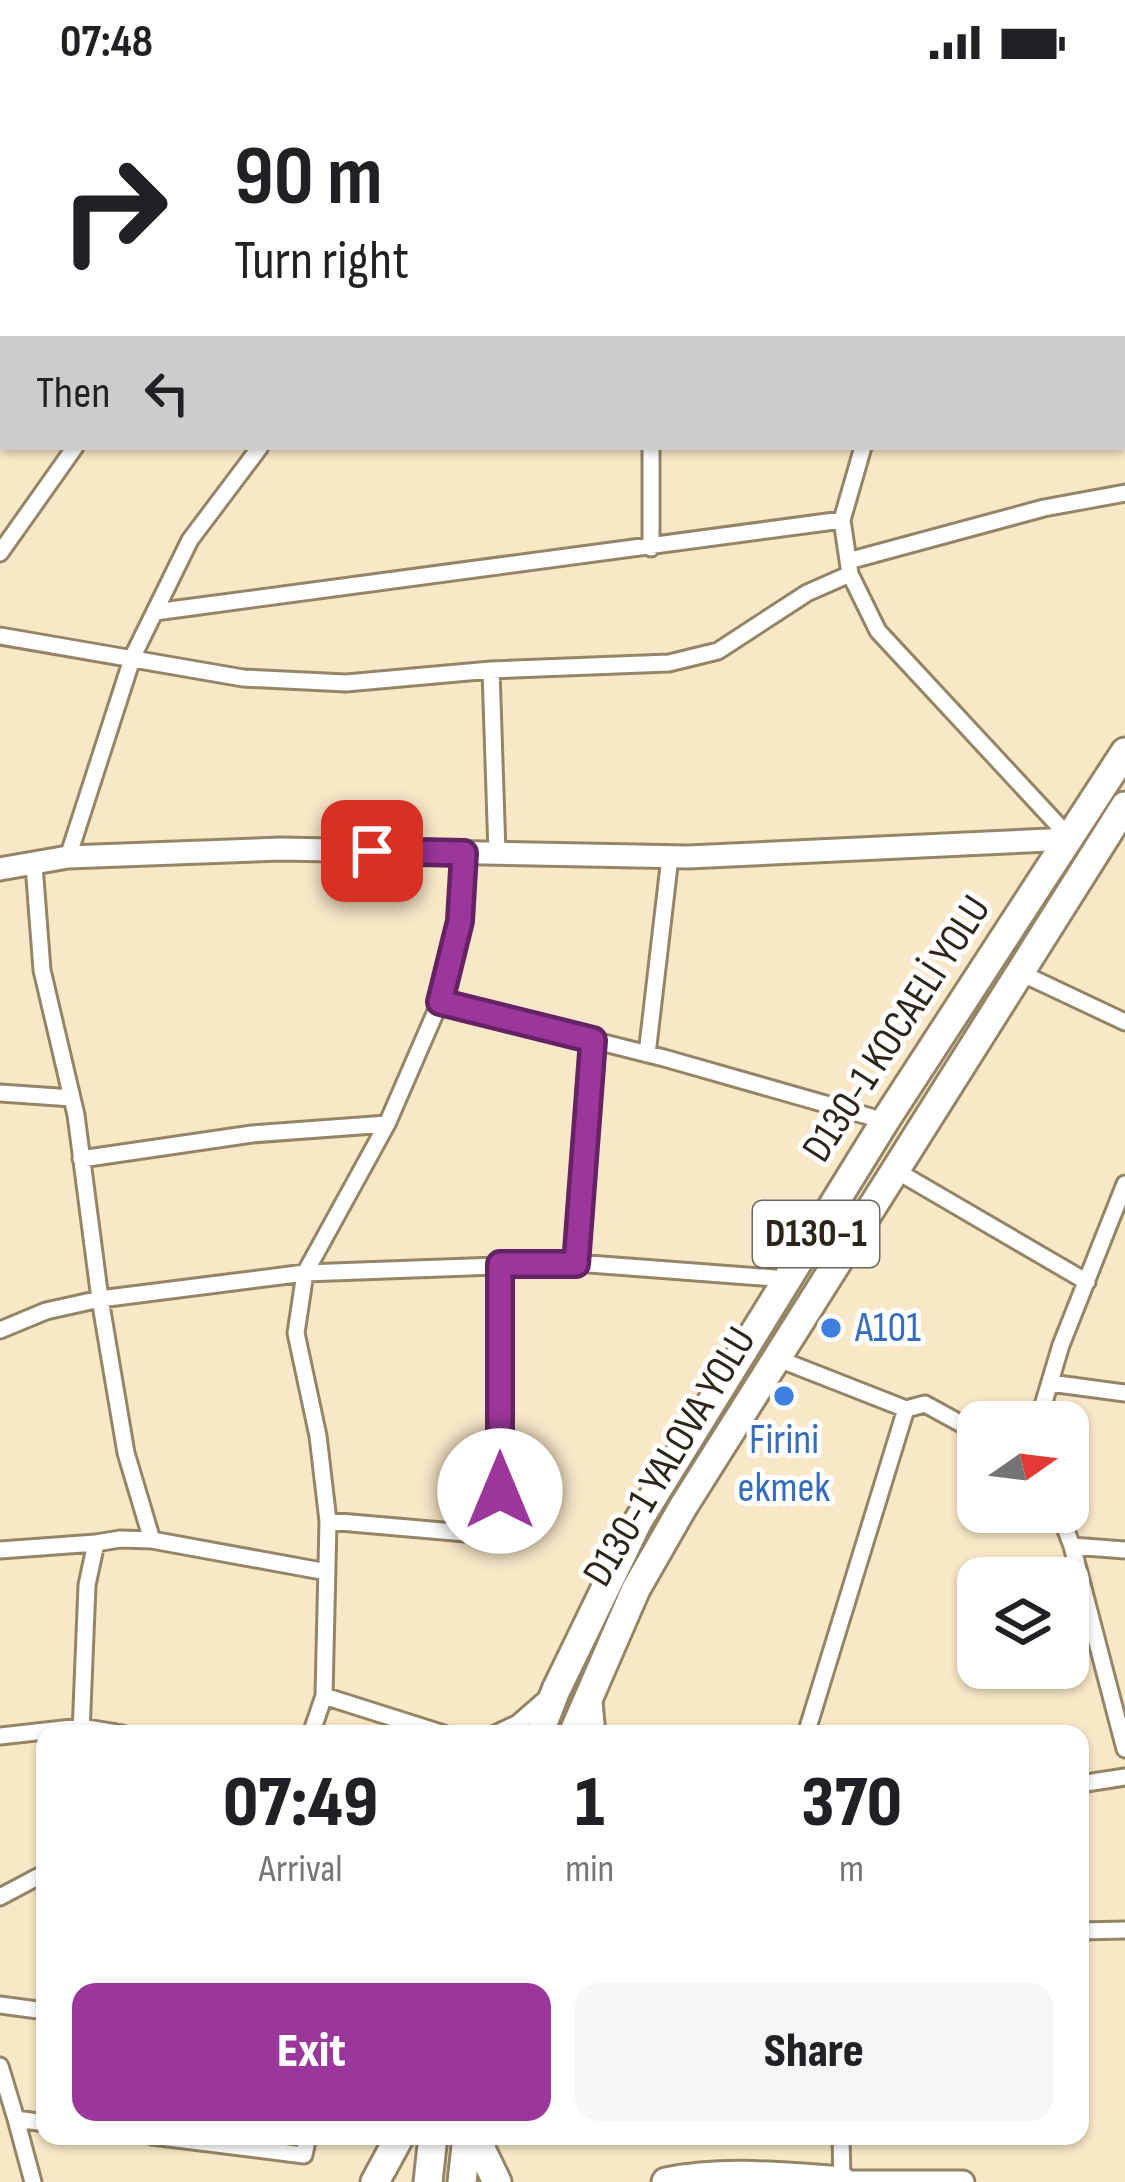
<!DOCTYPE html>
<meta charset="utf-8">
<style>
body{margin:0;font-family:"Sofia Sans Condensed",sans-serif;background:#f6f6f6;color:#202124;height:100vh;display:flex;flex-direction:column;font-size:45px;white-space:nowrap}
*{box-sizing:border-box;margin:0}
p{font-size:39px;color:#757577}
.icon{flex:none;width:66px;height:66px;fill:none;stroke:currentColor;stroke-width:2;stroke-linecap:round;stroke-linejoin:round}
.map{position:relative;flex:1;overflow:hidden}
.panel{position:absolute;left:36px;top:1641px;width:1053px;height:420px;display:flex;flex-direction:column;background:#fff;border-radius:24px;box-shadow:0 3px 9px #0004}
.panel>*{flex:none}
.top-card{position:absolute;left:0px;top:0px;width:1125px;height:366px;box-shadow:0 3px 9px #0004;background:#fff;color:#202124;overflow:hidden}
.needle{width:78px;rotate:76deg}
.tools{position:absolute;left:957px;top:1317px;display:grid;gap:24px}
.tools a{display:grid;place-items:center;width:132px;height:132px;border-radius:24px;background:#fff;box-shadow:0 3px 9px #0004;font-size:60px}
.pin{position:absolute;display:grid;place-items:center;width:102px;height:102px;color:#fff;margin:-51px;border-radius:24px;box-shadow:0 6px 18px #0006}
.me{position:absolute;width:132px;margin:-66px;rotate:0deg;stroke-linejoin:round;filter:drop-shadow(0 0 9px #0008)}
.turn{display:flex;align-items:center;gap:42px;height:252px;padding:0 36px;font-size:54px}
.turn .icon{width:156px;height:156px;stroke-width:2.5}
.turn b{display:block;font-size:84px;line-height:102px}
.then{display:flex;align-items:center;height:114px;padding:0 36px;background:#0003;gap:24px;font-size:45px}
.eta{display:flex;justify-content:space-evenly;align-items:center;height:204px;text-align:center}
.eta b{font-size:72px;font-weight:800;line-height:84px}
.primary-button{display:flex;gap:24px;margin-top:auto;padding:24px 36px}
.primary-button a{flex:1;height:138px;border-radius:24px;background:#9b369b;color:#fff;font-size:48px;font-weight:800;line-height:138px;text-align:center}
.primary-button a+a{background:#f6f6f6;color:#202124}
.status{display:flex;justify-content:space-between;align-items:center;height:84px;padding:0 60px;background:#fff;direction:ltr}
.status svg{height:33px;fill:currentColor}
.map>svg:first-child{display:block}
</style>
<div class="status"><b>07:48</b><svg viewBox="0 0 49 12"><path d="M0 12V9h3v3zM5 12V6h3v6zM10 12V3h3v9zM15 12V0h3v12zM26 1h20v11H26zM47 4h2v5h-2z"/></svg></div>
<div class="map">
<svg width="1125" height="2098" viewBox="0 0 1125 2098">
<rect width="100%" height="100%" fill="#f9e8c7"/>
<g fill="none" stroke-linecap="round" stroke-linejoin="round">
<defs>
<path id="street" d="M223,0l11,3
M1086,0l24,3
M36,3l4,-3
M272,3v-3
M397,3v-3
M512,3l2,-3
M676,3l2,-3
M991,3v-3
M1122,5h3
M0,28l3,-2
M0,77l3,2
M1122,124l3,1
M1122,282h3
M0,325l3,2
M863,363l-21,73 8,54 28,57 193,208
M651,464v-101
M0,469l75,-106
M848,477l196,-53 81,-15
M155,528l687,-92
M0,552l243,42 103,5 145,-13 178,-7 49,-12 89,-58 43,-19
M491,586l6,183
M68,773l65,-201 57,-116 70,-93
M34,781l8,105 34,145 24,184 26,154 26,87 175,32
M1019,888l106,50
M440,918l224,56 221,63
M647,970l23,-197
M0,1009l72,5
M81,1075l171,-25 135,-10
M895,1086l192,112
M576,1179l17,-222
M0,1246l46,-19 54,-12 205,-26 271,-10 212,16
M776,1274l130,51
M1050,1299l75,10
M1038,1338l23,-77 64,-161
M1059,1428l13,34 53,203
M328,1437l172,15v-272
M1072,1462l53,4
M0,1466l96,-7
M324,1612l120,38
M594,1618l3,32
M81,1650l6,-149 9,-42 24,-4 32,1
M311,1650l13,-38 4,-175 -10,-85 -22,-103 9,-60 82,-149 53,-122 19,-81 5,-68
M495,1650l23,-11 31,-27
M806,1650l100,-325 19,-5 53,29
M0,1652l81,-9 42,7
M1080,1700l45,-7
M0,1813l45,-24
M1080,1847l45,-1
M0,1921l45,6
M0,1982l16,53 29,4
M16,2035l17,63
M152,2052l152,19 4,-19
M841,2052l1,45"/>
<path id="secondary" d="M0,785l68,-12 213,-8 407,8 383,-18
M834,2098h129"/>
<path id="highway" d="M539,1650l17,-44 82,-169 247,-400 240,-369
M573,1650l63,-145 47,-82 442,-701
M480,2052l2,15 15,31
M375,2098l25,-46
M428,2098l5,-46
M462,2098l5,-46
M666,2098c58,-12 118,-5 176,-1"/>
</defs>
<use href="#street" stroke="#948566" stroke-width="21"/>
<use href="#secondary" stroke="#948566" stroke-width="27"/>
<use href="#highway" stroke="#948566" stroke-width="33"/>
<use href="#street" stroke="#fff" stroke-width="15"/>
<use href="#secondary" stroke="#fff" stroke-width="21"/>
<use href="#highway" stroke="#fff" stroke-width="27"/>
</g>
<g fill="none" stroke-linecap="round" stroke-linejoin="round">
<defs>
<path id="route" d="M372,767l92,2 -4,68 -20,81 153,38 -17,224h-76v227"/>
</defs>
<use href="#route" stroke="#652365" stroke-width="30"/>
<use href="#route" stroke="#9b369b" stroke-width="21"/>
</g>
<g fill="#3f7fe0" stroke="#fff" stroke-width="4.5">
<circle cx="831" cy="1244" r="12"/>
<circle cx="784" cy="1312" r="12"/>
</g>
<g text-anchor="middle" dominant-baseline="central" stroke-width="10" stroke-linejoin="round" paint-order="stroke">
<rect fill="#fff" stroke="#6b675e" stroke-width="3" x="753" y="1117" width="126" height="66" rx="9"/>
<g font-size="39" font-weight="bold" fill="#2c2619">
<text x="816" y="1150">D130-1</text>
</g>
<g font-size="42" fill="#2c2619" stroke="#fff">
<text transform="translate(897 945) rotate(-57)">D130-1 KOCAELİ YOLU</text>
<text transform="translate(670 1373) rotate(-59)">D130-1 YALOVA YOLU</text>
</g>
<g font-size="42" fill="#366cbe" stroke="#fff" text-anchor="start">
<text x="855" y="1244">A101</text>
<text x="784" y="1356" text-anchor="middle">Firini<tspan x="784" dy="48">ekmek</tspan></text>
</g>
</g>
</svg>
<div class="tools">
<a><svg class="needle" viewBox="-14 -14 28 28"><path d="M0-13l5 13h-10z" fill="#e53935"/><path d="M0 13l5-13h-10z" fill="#757577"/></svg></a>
<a><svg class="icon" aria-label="layers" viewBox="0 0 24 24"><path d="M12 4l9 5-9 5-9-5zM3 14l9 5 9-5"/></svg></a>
</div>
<div class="pin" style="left:372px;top:767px;background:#d93025"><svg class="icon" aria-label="arrive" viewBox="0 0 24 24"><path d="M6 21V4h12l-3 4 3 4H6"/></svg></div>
<svg class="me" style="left:500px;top:1407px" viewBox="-20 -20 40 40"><circle r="19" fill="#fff"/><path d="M0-13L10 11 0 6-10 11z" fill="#9b369b"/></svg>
<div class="top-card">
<div class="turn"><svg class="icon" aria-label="right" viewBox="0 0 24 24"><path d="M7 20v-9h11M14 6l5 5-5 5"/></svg><div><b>90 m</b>Turn right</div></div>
<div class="then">Then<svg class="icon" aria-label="left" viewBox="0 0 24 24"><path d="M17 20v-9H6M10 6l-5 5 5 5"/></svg></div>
</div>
<section class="panel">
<div class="eta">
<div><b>07:49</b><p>Arrival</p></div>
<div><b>1</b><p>min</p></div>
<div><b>370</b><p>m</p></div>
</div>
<div class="primary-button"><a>Exit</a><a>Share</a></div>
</section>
</div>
